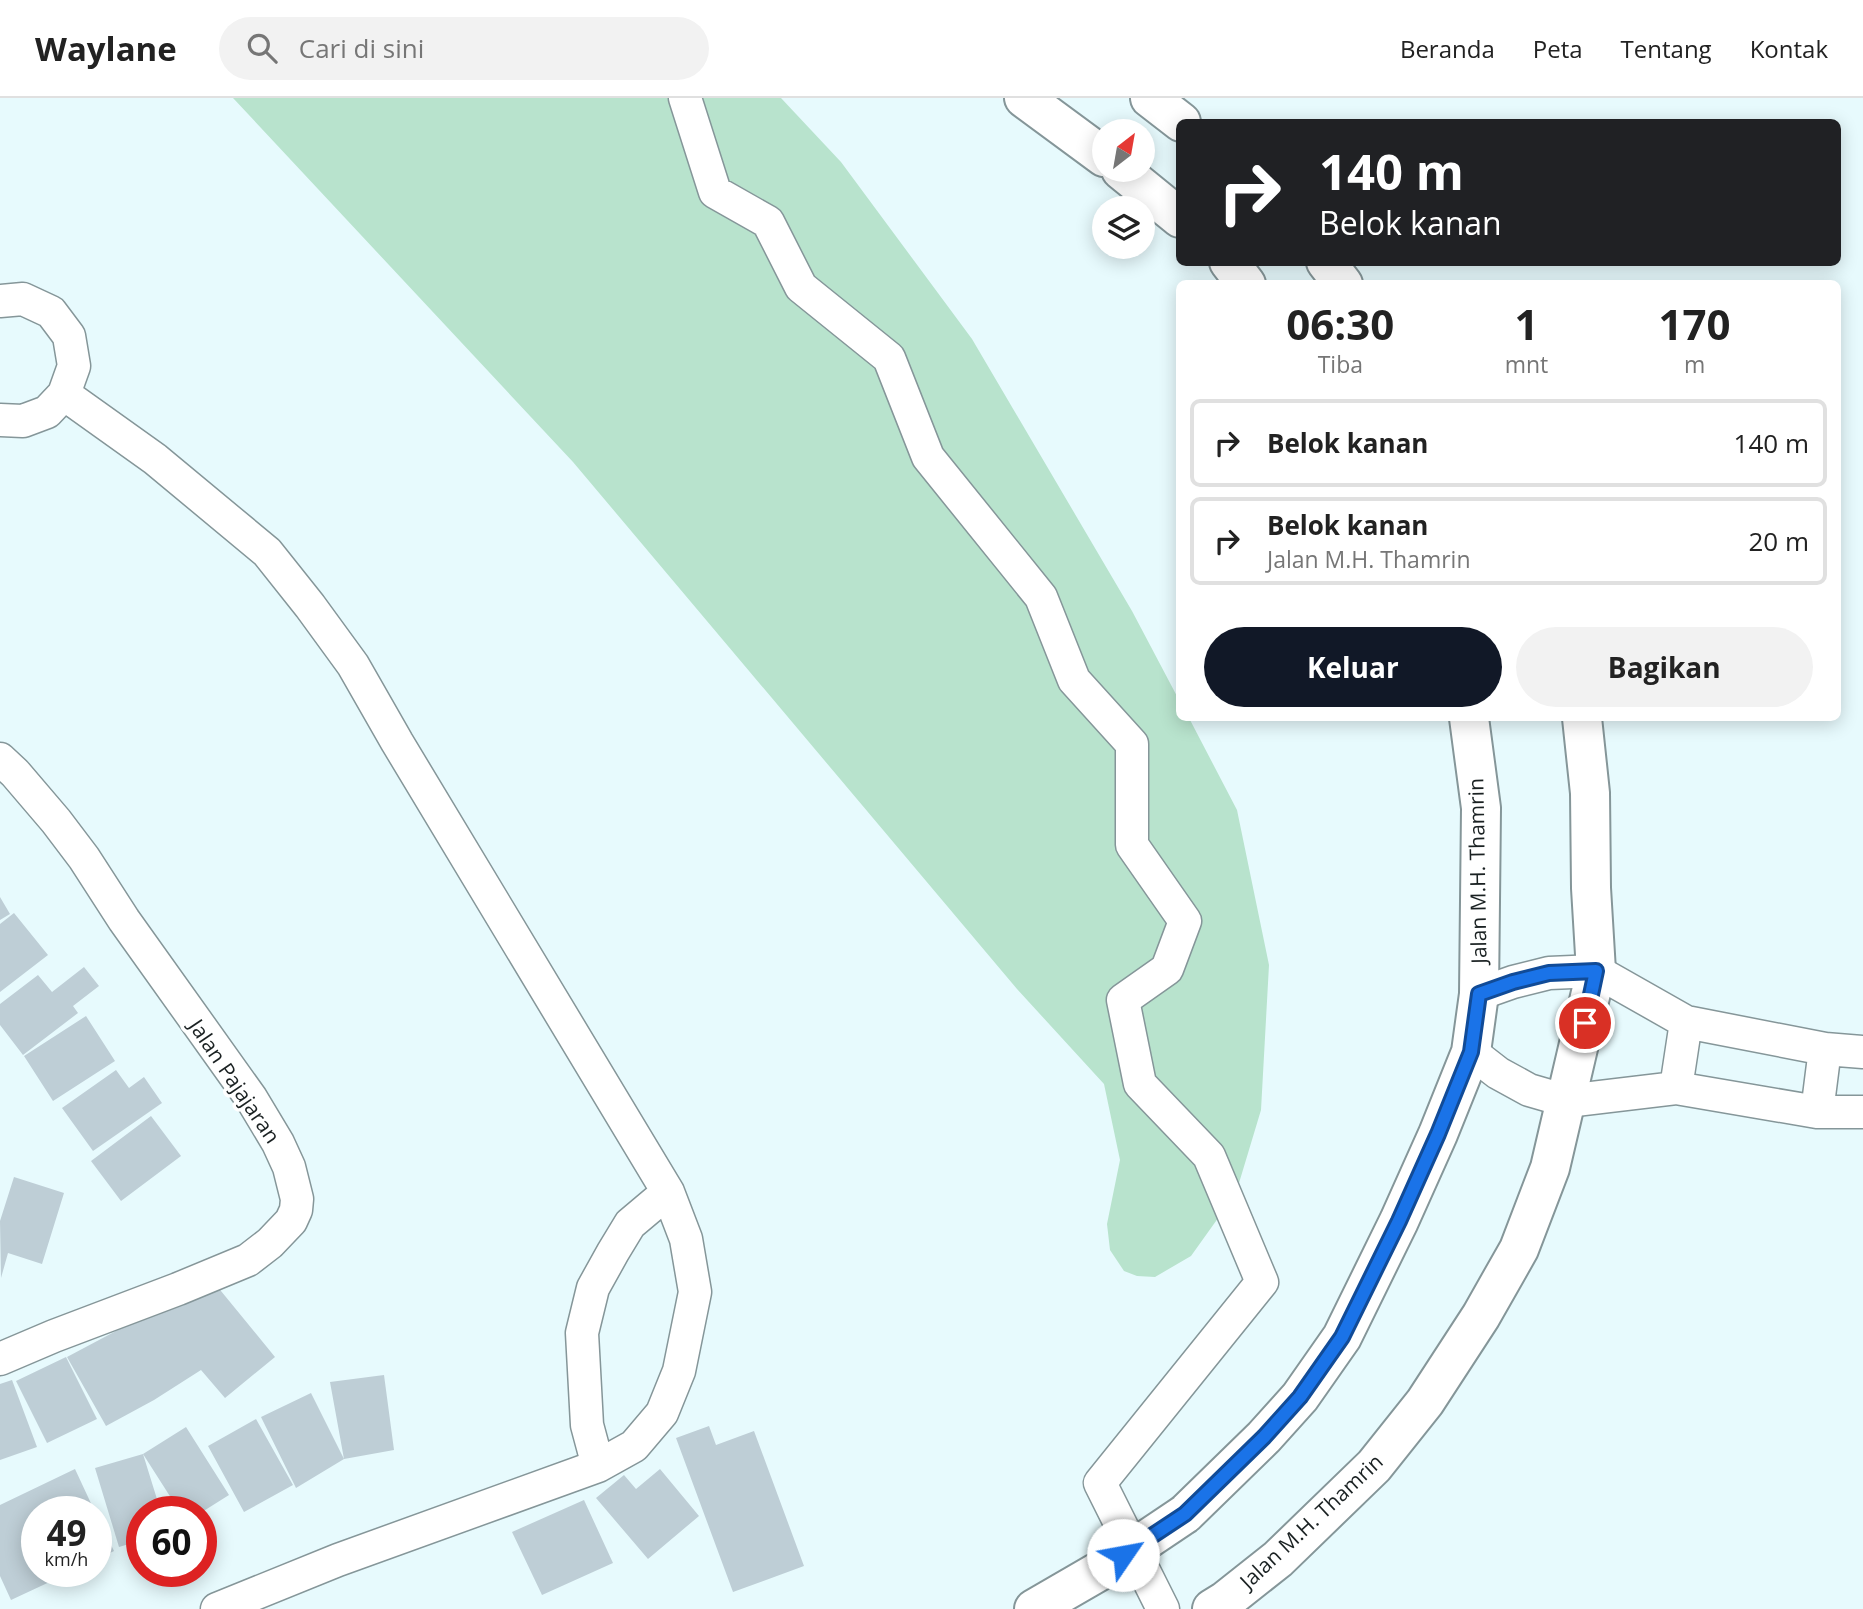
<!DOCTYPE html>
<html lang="id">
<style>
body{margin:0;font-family:"Open Sans",sans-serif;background:#f2f2f2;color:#222;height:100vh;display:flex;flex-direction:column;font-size:26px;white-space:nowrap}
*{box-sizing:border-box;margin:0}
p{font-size:23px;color:#767676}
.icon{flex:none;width:38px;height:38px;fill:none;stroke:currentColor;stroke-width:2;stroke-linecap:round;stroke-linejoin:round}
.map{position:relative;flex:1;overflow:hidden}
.details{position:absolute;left:1176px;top:182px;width:665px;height:441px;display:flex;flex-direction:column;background:#fff;border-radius:10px;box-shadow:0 4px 18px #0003}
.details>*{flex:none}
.guide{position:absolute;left:1176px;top:21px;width:665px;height:147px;border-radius:10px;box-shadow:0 4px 18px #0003;background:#202124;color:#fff;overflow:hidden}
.needle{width:46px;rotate:31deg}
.controls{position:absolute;left:1092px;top:21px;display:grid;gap:14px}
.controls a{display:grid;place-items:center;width:63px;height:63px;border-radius:50%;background:#fff;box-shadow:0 4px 18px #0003;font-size:35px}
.speed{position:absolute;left:21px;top:1398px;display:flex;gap:14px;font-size:35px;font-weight:700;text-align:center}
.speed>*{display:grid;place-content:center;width:91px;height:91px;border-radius:50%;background:#fff;box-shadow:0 4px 18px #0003;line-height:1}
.speed small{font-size:18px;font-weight:400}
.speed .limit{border:10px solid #d22;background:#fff;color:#111}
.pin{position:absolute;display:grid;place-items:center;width:60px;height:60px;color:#fff;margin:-30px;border:4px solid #fff;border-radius:50%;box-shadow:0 2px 7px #0007}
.me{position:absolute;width:77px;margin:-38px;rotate:57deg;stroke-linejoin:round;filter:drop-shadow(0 0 5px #0008)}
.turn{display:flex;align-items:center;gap:24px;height:147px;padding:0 28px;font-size:32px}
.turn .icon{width:91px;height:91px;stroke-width:2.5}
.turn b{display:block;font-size:49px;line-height:60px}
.eta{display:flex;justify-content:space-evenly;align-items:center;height:119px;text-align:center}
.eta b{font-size:42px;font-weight:700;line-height:49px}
.cta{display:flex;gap:14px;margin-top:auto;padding:14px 28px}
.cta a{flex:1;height:80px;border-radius:42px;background:#111827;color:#fff;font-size:28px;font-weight:700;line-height:80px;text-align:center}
.cta a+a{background:#f2f2f2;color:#222}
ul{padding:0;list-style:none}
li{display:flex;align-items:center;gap:21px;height:88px;margin:0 14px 10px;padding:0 14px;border:4px solid #e0e0e0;border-radius:10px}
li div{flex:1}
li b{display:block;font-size:26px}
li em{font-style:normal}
header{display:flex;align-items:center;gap:42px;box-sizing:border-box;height:98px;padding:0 35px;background:#fff;border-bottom:2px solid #e0e0e0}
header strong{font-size:33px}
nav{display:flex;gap:38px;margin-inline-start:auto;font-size:24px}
.search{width:490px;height:63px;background:#f2f2f2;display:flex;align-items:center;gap:18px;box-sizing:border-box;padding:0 24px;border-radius:38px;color:#767676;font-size:26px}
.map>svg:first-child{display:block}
</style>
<header>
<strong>Waylane</strong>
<div class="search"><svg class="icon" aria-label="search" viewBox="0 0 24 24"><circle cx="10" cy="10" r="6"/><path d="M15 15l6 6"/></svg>Cari di sini</div>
<nav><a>Beranda</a><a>Peta</a><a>Tentang</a><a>Kontak</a></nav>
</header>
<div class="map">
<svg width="1863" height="1511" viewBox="0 0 1863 1511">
<rect width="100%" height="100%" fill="#e7fafd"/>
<path fill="#b8e3cd" d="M233,0h548l60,64 131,177 160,272 47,89 1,18h9l48,92 32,155 -8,145 -25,83 -45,63 -36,21 -18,-1 -13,-5 -14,-21 -3,-26 13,-64 -16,-76 -87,-95 -444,-527z"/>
<path fill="#beced6" d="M0,799l10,17 -10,6z
M14,815l34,42 -48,37v-68z
M84,869l15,19 -26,20 5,7 -55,42 -23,-30v-21l38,-29 14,17z
M86,918l29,45 -62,40 -29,-45z
M116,972l13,18 15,-11 18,26 -69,48 -31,-43z
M151,1018l30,40 -60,45 -30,-40z
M14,1079l50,16 -22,71 -34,-11 -7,25 -1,-57z
M212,1182l63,77 -50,41 -24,-28 -47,30 -48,26 -39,-69z
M66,1259l31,62 -50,24 -31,-62z
M384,1277l10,75 -50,9 -14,-77z
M12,1282l25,67 -37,13v-76z
M311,1295l33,66 -48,29 -35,-71z
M256,1321l37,66 -49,27 -36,-66z
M709,1328l7,19 38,-14 50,135 -71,26 -57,-154z
M186,1329l43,68 -27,17h-22l-37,-58z
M143,1356l18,58h-19v28l-23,7 -24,-79z
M75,1371l20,43h-58v60h34l-60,28 -11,-24v-71z
M660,1371l39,47 -51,43 -52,-61 28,-23 12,14z
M584,1402l29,63 -71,32 -30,-63z
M96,1416l18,37 -18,9z"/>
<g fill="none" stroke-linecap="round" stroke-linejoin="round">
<defs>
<path id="minor" d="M685,0l30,94 53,30 33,65 88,71 39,99 113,140 33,83 58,64v101l53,76 -18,48 -44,31 17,84 69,72 53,126 -162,201 63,126
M0,203l23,-2 28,13 18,24 5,30 -10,28 -17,18 -24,9 -23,-1
M64,296l91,65 112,93 43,54 43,59 44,77 271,450 18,47 9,53 -16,79 -17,42 -28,33 -36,20 -260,94 -121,49
M0,661l15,14 41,48 28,37 40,62 127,178 27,45 11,24 8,32 -1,11 -5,11 -21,22 -22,17 -70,29 -124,47 -54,23
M1479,896l34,-12 36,-9 47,-2 90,51 139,27 38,3
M1471,954l27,21 31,17 38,11 109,-13 141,24h46
M1676,990l10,-66
M1817,1014l8,-63
M598,1368l-11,-41 -5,-92 11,-45 20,-36 17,-28 38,-32"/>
<path id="major" d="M1024,0l80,59
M1150,0l31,24
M1121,72l59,48
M1229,164l17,22
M1326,164l17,22
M1185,1416l79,-77 36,-40 42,-60 57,-116 39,-87 33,-82 8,-58 2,-186 -12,-90
M1034,1511l69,-40
M1212,1511l13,-8 53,-42 96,-93 51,-64 56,-86 38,-67 31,-81 46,-197 -5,-83 -1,-95 -8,-75"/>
</defs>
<use href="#minor" stroke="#859699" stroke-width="35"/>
<use href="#major" stroke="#859699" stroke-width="42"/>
<use href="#minor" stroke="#fff" stroke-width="32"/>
<use href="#major" stroke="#fff" stroke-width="38"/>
<defs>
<path id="major-bridge" d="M1103,1471l82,-55"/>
</defs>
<use href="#major-bridge" stroke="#859699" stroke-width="42" stroke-linecap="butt"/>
<use href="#major-bridge" stroke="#fff" stroke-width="38"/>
</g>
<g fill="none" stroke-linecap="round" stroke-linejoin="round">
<defs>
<path id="route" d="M1123,1457l62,-41 79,-77 36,-40 42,-60 57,-116 39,-87 33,-82 8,-58 34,-12 36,-9 47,-2 -11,52"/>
</defs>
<use href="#route" stroke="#114b97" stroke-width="18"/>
<use href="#route" stroke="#1a73e8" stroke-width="12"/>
</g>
<g text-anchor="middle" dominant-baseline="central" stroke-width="7" stroke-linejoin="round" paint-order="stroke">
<g font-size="21" fill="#1a2122" stroke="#fff">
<text transform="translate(1477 773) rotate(-91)">Jalan M.H. Thamrin</text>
<text transform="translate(235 983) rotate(56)">Jalan Pajajaran</text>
<text transform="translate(1311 1423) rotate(-43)">Jalan M.H. Thamrin</text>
</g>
</g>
</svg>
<div class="controls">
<a><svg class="needle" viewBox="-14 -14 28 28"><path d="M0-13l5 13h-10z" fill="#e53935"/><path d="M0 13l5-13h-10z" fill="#767676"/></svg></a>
<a><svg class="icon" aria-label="layers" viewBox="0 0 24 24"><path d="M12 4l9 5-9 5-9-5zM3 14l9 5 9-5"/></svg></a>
</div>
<div class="speed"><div>49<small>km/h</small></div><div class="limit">60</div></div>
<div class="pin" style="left:1585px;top:925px;background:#d93025"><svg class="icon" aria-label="arrive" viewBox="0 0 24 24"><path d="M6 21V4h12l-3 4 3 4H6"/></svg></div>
<svg class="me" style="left:1123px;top:1457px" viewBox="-20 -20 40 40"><circle r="19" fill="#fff"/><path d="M0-13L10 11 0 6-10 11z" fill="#1a73e8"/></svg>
<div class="guide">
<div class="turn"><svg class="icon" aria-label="right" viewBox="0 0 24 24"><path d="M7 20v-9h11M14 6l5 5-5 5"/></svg><div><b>140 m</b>Belok kanan</div></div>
</div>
<section class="details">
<div class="eta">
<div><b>06:30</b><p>Tiba</p></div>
<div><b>1</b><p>mnt</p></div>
<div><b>170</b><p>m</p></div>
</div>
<ul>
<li><svg class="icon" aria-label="right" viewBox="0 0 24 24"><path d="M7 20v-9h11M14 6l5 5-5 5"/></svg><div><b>Belok kanan</b></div><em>140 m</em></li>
<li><svg class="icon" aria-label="right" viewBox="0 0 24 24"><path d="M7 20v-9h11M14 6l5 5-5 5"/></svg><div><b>Belok kanan</b><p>Jalan M.H. Thamrin</p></div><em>20 m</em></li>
</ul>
<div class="cta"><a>Keluar</a><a>Bagikan</a></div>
</section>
</div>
